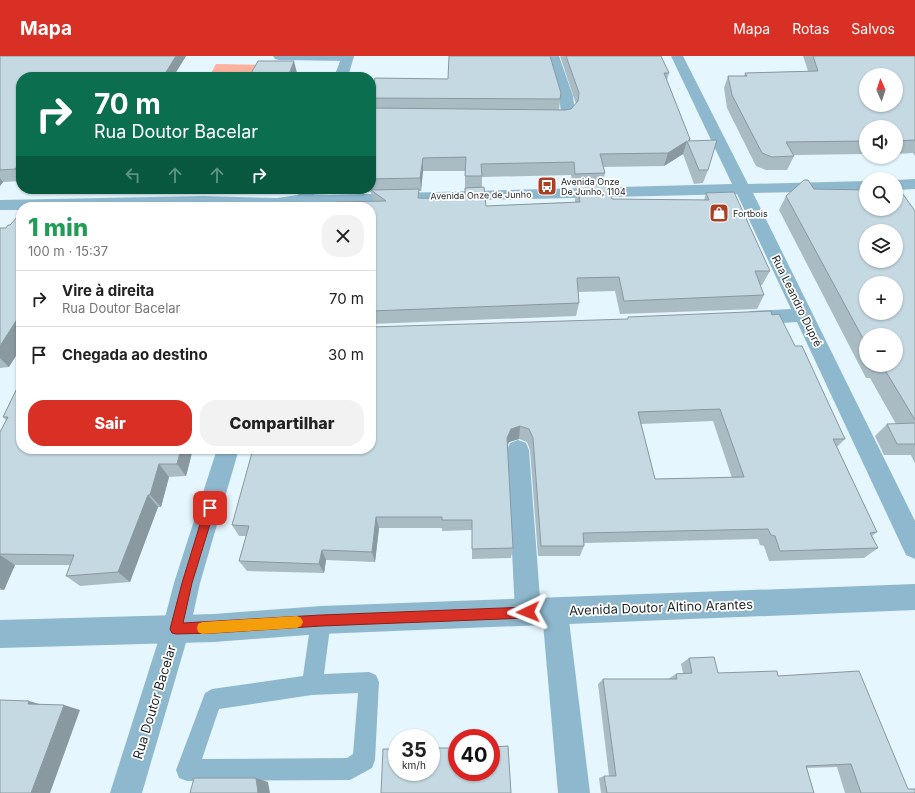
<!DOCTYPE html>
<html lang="pt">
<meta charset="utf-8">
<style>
body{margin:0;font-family:Inter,sans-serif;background:#f2f2f2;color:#222;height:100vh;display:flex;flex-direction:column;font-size:15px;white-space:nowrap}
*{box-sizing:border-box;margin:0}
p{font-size:13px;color:#767676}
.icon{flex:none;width:22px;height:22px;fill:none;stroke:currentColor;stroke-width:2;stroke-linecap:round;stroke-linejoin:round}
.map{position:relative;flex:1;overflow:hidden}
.details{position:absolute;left:16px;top:146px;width:360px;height:252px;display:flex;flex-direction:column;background:#fff;border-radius:16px;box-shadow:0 1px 3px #0004}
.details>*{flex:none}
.guide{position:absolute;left:16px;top:16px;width:360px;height:122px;border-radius:16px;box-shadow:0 1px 3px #0004;background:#0b6e4f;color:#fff;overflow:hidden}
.needle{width:26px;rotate:357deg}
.buttons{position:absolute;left:859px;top:12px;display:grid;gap:8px}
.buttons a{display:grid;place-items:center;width:44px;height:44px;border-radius:50%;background:#fff;box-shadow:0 1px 3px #0004;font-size:20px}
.speed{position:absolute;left:388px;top:673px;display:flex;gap:8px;font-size:20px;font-weight:700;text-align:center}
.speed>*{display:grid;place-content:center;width:52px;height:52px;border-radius:50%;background:#fff;box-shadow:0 1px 3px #0004;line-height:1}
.speed small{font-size:10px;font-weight:400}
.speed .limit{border:6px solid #d22;background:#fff;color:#111}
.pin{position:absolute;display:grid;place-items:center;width:34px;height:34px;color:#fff;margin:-17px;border-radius:8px;box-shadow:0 2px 6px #0006}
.me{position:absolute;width:44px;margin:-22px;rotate:268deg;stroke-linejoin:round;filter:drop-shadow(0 0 3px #0008)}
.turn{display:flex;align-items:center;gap:14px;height:84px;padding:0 12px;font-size:18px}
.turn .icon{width:52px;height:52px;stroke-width:2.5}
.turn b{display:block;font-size:28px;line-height:34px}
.lanes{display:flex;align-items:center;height:38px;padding:0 12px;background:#0003;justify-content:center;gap:20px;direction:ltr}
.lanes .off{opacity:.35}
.round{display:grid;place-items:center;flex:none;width:42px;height:42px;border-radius:16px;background:#f2f2f2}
.overview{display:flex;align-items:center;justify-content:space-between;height:68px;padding:0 12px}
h1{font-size:24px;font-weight:800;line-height:30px;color:#1e9e55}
.cta{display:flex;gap:8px;margin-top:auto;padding:8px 12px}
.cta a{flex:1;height:46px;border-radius:16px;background:#d93025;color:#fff;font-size:16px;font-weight:800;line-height:46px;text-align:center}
.cta a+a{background:#f2f2f2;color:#222}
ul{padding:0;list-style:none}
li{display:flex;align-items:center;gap:12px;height:56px;padding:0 12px;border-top:1px solid #e0e0e0}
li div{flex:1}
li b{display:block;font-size:15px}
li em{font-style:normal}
header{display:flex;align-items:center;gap:24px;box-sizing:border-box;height:56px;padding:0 20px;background:#d93025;color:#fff}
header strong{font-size:19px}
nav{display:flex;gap:22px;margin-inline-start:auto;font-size:14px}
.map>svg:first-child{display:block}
</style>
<header>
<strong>Mapa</strong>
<nav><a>Mapa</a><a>Rotas</a><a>Salvos</a></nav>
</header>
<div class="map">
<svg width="915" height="737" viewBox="0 0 915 737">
<rect width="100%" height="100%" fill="#e6f6fe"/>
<path fill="#fcb29e" d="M216,8l46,1 -5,12h-48z"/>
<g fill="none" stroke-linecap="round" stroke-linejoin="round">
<path fill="#8eb8cd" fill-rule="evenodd" d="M321,554l7,3 3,7 -7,54 45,-2 7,3 3,7 -4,78 -3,8 -22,12 -163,1 -8,-3 -3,-8 29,-77 7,-4 91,-13 8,-56 3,-7zM358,637l-5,61 -6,4 -145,1 17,-50 93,-14z"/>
<path fill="#8eb8cd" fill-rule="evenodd" d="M273,0h81v1l-2,3 -4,1 -69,-1 -4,-1z
M547,0h12l14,40 2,17 -7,8 -23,2 -5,-1 -2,-3 2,-3 19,-2 2,-2 -2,-16z
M671,0h12l65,128 118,-3v10l-113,2 162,328v38l-9,-4 -109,-233 -46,3 -7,-2 -3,-5 3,-5 7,-2 40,-2 -54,-115 -426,10 -1,3h-16l5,-11 6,-2 24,1 403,-11z
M915,123v10l-19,1v-10z
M518,384l8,3 3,7 12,162 -4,9 -9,4 -9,-4 -4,-9 -8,-162 3,-7z
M217,393h22l-39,134 -10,46 -48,164h-32l52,-164 12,-46z
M555,543l9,4 4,9 22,181h-32l-16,-181 4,-9z"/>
<path fill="#8eb8cd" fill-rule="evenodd" d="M342,0h12l-6,21h-14z
M300,133h16l-5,13 -28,5h-262v3h-21v-10l203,-4 74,2 21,-3z
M915,528v26l-594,24 -107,8 -214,6v-28l214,-6 107,-8z"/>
</g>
<path fill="#a9bbc3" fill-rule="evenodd" d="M0,0h186l-13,21h-152v104l-18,1 -3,4z
M560,0h101l8,17 -2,7 23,59v2l18,29 -5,13 -9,1 -11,-30 -19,12 -61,1 2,6 -3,12 10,14 92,1 2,-7 64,78 -8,14h-2l4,10 -7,14 -137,5 -5,-23 -37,1 1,11 -3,13 -205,8v-117l2,-6 -2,-9 -13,1 -5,-4h18v-81h1l-1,-11 190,-4 -2,17h6l6,-1 5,-5zM423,115h42v28l-45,-1 -1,-7h2zM571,119l2,12h4l-2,12v3l-89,4 -4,-19v-10z
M803,0h112v100l-2,-3 -17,1v-27h-30v27l-73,1 1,1 -7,14h-21l-10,-4 -29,-58 -3,-20 4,-12h16l1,-3 63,-2z
M814,133l101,22v253l-4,-9h-27l-9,-19 12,-12h9l-26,-46h-4l-87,-168 7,-14zM866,279l30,30h-30z
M0,172l9,139 -9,1z
M772,259l23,31 50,93 -8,8 40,85 -5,4 6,12 -14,10 -95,3 -5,-15 -4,-1 -2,-6 -174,4v3l-4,10h-42l-8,-106 -3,-8 -8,-3 -10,3 -2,4 6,102 -2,10 -39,1v-29l-30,1v-3h-63l-4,34 -49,-2 -2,13 -77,-2 -8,-10 7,-25h-7l-7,-11 396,-206v-2zM713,365l19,57 -77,1 -14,-55z
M21,324l172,69 -7,27 -17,1 -8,30h-3l-28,75 -50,4 -14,-10 4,-11h-55l-11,25h-4v-158l6,-12 -3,-3z
M689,602l29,15 60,3 130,113 7,4h-70l-8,-26 -30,1 7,25h-213l-2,-15 5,-2h5l-11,-92 5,-5h65l8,-5 7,-1 -2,-9z"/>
<path fill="#8a989f" d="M176,0h10l-13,21h-10z
M294,5l4,16h-10z
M687,85l-4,13 -19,12 4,-13z
M423,102v13l-2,20 -1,-13z
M21,106v16l-6,-9z
M0,122l3,4 -3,4z
M21,257v35l-12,19 -9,-9v-12z
M520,370l-1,13 -10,3 -3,8 1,-12 4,-9z
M181,393h12l-7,27 -9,-12z
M159,408l10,13 -8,30 -11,-12z
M148,439l10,12 -28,75 -12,-10z
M376,461l3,11 -4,34 -3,-10z
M322,494l4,10 -2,13 -5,-9z
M0,499l15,10 -11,25 -4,-2z
M29,645l17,5 -18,-2z
M64,649l16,5 -30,83h-19z
M256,722l12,4 2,11h-12z"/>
<path fill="#c5d9e3" stroke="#8a989f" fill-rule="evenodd" d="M0,0h176l-13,21h-142v85l-6,7 -15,1z
M449,0h101l11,37 -1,6 -189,-1 4,-20 73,1z
M566,0h95l8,17h-5l26,66 -2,2 29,-1 -9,30h-9l-12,-29 -19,12 -68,1 5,19 -30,1 -1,-12 -93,2 1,12h-17l1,-19 -43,1 -3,20 -49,1v-71l194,2 6,-1 7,-8 1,-8z
M813,0h102v84l-19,1v-14h-30v14l-80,1 8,14 -22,1 -10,-4 -30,-58 -4,-19h19l-2,-3 73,-2zM866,19h30v30h-30z
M258,5h36l-6,16h-39z
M804,124h4l6,9 52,1v19h30v-19h4l15,21v209l-33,-55 -4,1 -1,-1h19v-30h-30v9l-80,-148zM866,175h30v30h-30zM866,227h30v30h-30z
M577,129h31l4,14 97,1 -3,-7 28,-1 36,79h-15l9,24 -140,6 -5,-24 -42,1 2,25 -208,8v-104h-36l1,-5 50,-1 -15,-11 48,-1 -1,9 47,1v-11l19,-1 2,19 94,-4z
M270,148l-1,3h-139z
M18,160h3v97l-21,33v-118h6l2,-3h2z
M771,255l1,4 7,-1 16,32h7l43,93h-12l44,93 -7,1 8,15 -98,3 -5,-15 -4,-1 -3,-6 -185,4 1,13h-43l-8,-108 -4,-9 -9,-3 -9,3 -4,9 6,110 -41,1v-29h-30v-3h-66l-4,35 -50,-2 -3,14 -80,-3 10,-35 -17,-1 21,-76h118v-122l257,-8v-2zM720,353l24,68 -89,2 -17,-67z
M21,324v69h160l-4,15h-18l-9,31h-2l-30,77 -52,4 8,-21 -74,-1v-122l8,-15h-5z
M915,367v21h-18l-10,-20z
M714,601l4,16 59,-2 1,5 81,-5 49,118h7v4h-54l-10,-29 -45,2 8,27h-207l-3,-17h12l-13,-97h74l-1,-5 16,-1 -3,-15z
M0,644l29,1 -1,3 36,1 -33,88h-31z
M508,690l3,47h-130l2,-44h14v23h34v-24h26v24h34v-25z
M194,722h62l2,15h-68z"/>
<path fill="#d93025" stroke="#8d1f18" d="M210,448l3,1 2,3 -23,75 -9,40 138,-8 207,-8 4,1 1,4 -1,4 -4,2 -207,8 -107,7 -38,1 -4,-1 -2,-4 12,-46 23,-75 1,-3z"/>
<path fill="#f59e0b" d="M297,560l4,2 2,4 -2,4 -4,2 -95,6 -4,-2 -1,-4 1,-4 4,-2z"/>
<defs>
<symbol id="bus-square" viewBox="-11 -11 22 22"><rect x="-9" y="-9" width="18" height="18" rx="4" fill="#a94024" stroke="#fff"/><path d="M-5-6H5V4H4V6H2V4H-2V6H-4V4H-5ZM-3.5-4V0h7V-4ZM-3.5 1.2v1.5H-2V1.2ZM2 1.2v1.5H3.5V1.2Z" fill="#fff"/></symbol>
<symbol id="shop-square" viewBox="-11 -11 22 22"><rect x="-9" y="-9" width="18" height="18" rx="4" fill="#a94024" stroke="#fff"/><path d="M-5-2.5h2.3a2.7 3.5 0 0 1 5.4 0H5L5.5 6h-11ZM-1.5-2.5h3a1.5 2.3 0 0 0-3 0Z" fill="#fff"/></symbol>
</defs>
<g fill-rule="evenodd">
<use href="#bus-square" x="536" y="119" width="22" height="22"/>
<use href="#shop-square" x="708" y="146" width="22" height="22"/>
</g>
<g text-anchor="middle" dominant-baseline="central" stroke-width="3.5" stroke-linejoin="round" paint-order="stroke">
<g font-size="9" fill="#1d2428" stroke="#fff" text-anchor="start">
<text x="561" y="125">Avenida Onze<tspan x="561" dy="10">De Junho, 1104</tspan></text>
<text x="733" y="157">Fortbois</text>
</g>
<g font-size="9" fill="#1d2428" stroke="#fff">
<text transform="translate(481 139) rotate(-1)">Avenida Onze de Junho</text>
</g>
<g font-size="11" fill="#1d2428" stroke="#fff">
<text transform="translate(797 245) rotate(64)">Rua Leandro Dupré</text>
</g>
<g font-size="13" fill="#1d2428" stroke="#fff">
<text transform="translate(661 551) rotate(-2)">Avenida Doutor Altino Arantes</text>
<text transform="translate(154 646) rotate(-73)">Rua Doutor Bacelar</text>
</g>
</g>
</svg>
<div class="buttons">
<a><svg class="needle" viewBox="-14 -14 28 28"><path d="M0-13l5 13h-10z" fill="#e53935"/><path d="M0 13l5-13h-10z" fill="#767676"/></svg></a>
<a><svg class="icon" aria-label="sound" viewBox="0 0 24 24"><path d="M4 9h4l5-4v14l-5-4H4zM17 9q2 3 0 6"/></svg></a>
<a><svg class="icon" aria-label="search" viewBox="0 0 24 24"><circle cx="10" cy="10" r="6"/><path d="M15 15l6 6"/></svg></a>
<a><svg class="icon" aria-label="layers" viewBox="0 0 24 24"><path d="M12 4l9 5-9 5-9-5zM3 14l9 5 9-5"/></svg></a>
<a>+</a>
<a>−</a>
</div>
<div class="speed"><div>35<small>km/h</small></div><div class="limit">40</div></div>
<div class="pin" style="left:210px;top:452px;background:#d93025"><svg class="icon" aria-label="arrive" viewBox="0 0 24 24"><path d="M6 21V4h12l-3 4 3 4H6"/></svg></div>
<svg class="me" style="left:528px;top:556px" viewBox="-20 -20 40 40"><path d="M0-17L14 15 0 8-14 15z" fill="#d93025" stroke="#fff" stroke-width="4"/></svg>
<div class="guide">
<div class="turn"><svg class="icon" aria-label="right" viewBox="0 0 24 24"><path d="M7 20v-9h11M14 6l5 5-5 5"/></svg><div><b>70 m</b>Rua Doutor Bacelar</div></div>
<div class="lanes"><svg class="icon off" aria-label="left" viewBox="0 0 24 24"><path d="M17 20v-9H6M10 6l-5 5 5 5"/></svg><svg class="icon off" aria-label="ahead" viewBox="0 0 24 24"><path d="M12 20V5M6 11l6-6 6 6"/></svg><svg class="icon off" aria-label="ahead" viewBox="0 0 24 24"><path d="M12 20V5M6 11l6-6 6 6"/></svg><svg class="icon" aria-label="right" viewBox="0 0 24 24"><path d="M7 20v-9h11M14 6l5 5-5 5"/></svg></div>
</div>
<section class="details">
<div class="overview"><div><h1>1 min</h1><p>100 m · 15:37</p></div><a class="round"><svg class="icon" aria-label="close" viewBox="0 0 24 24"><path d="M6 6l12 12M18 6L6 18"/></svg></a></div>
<ul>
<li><svg class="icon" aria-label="right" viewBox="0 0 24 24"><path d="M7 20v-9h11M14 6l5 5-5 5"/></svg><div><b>Vire à direita</b><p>Rua Doutor Bacelar</p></div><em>70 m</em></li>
<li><svg class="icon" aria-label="arrive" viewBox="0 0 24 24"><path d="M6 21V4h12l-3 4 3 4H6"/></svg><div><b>Chegada ao destino</b></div><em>30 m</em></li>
</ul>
<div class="cta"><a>Sair</a><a>Compartilhar</a></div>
</section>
</div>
